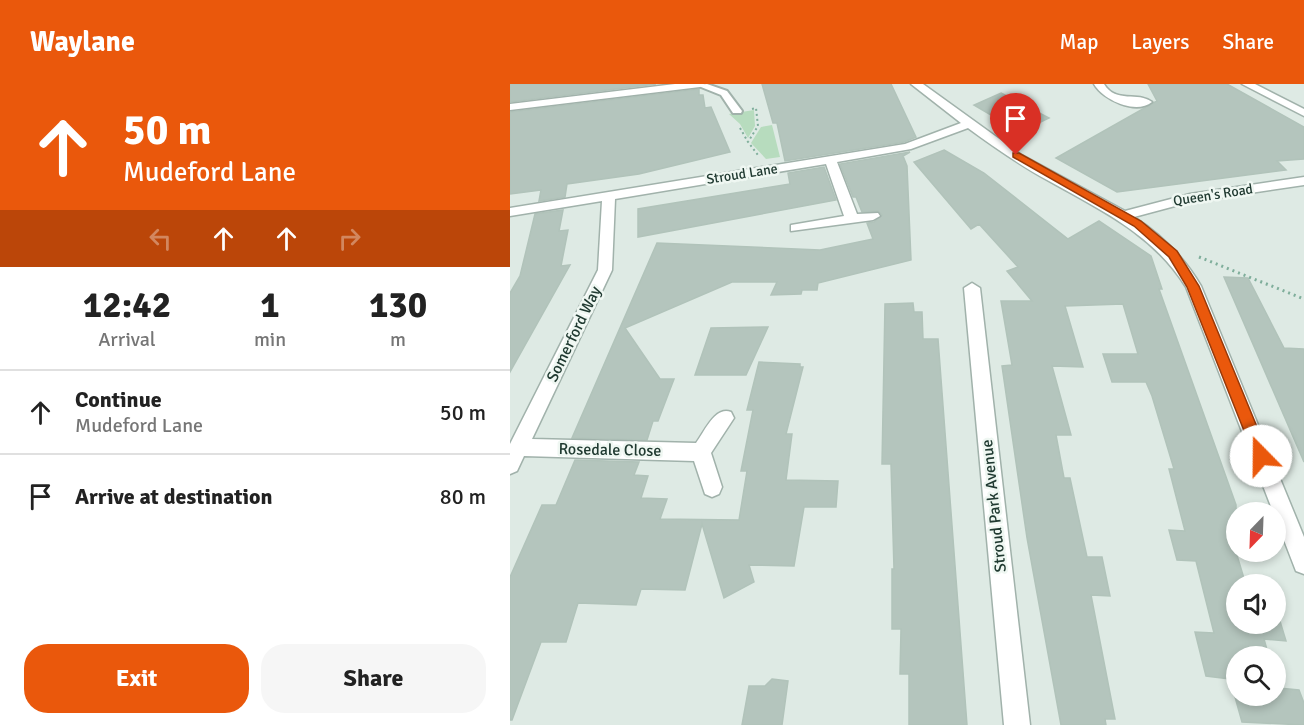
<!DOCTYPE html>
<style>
body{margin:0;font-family:Signika,sans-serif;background:#f6f6f6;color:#222;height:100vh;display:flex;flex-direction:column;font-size:22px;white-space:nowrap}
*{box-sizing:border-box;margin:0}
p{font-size:20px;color:#767676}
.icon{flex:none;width:33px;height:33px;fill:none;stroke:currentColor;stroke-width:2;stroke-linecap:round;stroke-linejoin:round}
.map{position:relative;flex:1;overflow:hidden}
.drawer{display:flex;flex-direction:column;background:#fff;width:510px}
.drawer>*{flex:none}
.top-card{background:#ea580c;color:#fff;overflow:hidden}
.needle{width:39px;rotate:203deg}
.fabs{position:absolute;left:716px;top:418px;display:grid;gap:12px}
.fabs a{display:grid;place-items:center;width:60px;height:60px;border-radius:50%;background:#fff;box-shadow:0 3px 9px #0003;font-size:30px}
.pin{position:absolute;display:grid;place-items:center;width:51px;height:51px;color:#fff;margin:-62px -26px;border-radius:50% 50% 50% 0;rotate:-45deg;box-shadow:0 0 6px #0007}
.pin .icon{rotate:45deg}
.me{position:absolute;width:66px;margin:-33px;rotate:338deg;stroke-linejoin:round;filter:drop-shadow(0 0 4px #0008)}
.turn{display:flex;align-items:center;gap:21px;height:126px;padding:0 24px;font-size:27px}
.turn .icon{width:78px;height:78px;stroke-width:2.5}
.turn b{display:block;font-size:42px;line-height:51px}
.lanes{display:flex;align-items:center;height:57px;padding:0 24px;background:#0003;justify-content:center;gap:30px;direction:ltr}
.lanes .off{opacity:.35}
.eta{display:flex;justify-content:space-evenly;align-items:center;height:102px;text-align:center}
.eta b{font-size:36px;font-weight:800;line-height:42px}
.cta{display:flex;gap:12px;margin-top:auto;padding:12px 24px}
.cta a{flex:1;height:69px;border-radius:24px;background:#ea580c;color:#fff;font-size:24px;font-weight:800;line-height:69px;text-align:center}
.cta a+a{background:#f6f6f6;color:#222}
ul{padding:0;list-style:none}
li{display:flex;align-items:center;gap:18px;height:84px;padding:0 24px;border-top:2px solid #e0e0e0}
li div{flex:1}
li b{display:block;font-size:22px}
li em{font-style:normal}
header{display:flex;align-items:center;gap:36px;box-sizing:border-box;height:84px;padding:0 30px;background:#ea580c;color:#fff}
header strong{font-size:28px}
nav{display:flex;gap:33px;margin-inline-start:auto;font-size:21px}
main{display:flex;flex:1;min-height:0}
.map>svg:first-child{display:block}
</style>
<header>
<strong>Waylane</strong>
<nav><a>Map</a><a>Layers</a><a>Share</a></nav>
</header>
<main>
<section class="drawer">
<div class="top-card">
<div class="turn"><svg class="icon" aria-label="ahead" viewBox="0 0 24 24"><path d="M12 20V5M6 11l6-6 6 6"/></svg><div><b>50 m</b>Mudeford Lane</div></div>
<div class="lanes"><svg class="icon off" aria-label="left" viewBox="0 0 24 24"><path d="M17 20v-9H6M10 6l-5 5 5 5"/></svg><svg class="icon" aria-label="ahead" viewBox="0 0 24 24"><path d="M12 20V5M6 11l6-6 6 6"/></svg><svg class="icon" aria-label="ahead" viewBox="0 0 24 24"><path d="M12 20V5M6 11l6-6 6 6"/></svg><svg class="icon off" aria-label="right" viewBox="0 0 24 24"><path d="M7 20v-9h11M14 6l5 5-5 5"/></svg></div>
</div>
<div class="eta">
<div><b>12:42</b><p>Arrival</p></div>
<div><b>1</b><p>min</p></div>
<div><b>130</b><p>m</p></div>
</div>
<ul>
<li><svg class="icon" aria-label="ahead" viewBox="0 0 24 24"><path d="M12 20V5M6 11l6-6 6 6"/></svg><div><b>Continue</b><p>Mudeford Lane</p></div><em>50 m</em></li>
<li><svg class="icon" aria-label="arrive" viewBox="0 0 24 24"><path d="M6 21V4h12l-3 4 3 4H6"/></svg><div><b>Arrive at destination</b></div><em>80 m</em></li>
</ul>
<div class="cta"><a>Exit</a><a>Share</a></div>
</section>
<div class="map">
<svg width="794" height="641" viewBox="0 0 794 641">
<rect width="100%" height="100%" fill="#deeae4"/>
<path fill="#b7dcbe" d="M244,26l1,16 -7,12 -8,-14 -11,-10z
M262,41l8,32 -14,2 -15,-16 10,-16z"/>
<path fill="#b4c5bd" stroke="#b1c3ba" stroke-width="1.5" d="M0,0h146l-146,18z
M252,0h129l25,53 -12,5 -119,19 -8,-38h-4z
M638,0h79l77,43v32l-27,2 9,9 -169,22 -61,-34 101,-57z
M189,5v6h4l2,13 6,-1 19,45 -91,22 -72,10 -2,13 -26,4 2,-11 -31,4v-82z
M491,9l48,25 -29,14 -46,-27z
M434,66l40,23 84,66 31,-18 52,35 11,33h-3l77,216v47l10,33h-10v39h39l1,-16 10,33 -22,-2 5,18h-33v39h39v-22l4,14 20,2 5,13v22l-62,-3 -12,-43 -24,-3 -11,-44 19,1 -18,-72 -19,-1 -8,-30 16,1 -16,-62h5l-22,-73 -6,-14h-34l-9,-28h35l-15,-50 -58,2 18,61 -31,-1 19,69h-15l8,43h6l17,79h15l8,39 -19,-1 24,124h-10l1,6h-45l-34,-187 -25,-172 10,-1 -11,-64h31l-25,-30 11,-4 -39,-43 -8,5 -57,-67z
M400,68l-7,4 4,10 4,94 -93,23 -1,7h-15l-1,4 -30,1 6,-13h-45l-107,46 35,51h14l-16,42h-5l-6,19 -75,-2 85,-195 163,7 53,-11 -6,-16 7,-1 8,-7 -4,-4 -16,1 -6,-15h-3l-13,-33z
M314,83l12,33 -198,37v-28l152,-25 -2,-11z
M53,126l-4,21 9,-1 -7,36 9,-1 -60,107v-79l10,-17 15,-62z
M714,193l24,1 36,70 20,1v113z
M403,219l1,9h8l1,27h15l29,386h-58v-51h-9l1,-45h-9v-60h2l-3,-105h-9l3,-160z
M258,243l-22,48h-51l16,-47z
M249,278l41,2v3h3l-17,67h6l-6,46 52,1 -2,26h-32l-10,59 -45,-1 5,17 -30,16 -22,-74 -17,66 -44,-1 -5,16 -58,-2 -12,39h-25l-29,78h-2v-143l32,-72h14l19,-45 64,2 -5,13 14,1 -7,22 26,1 -7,20 79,1 8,-49h-6l12,-61h-6z
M262,595l16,2 -6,44h-40l7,-39h16z"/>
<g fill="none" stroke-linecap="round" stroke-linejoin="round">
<defs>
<path id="service" d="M197,0l20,7 15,20 -1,2h-8l-12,-18 -25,-10z"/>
<path id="minor" d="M165,0h30l-5,3 -190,23v-6z
M401,0h12l97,70 105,57 65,-17 114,-17v8l-114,17 -56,15c28,18 50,40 67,69l103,251v37l-8,-3 -110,-284c-33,-53 -84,-76 -137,-106 -28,-15 -55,-34 -81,-53l-57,21 -74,13 20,52 21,-1 2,3 -7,4 -82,11v-6l53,-9 -18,-52 -211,35 -3,71 -80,169 164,4c9,-12 19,-37 35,-31l3,6 -23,35 11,34 -3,7 -7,3 -7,-3 -11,-33 -170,-5 -7,15 -7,3v-30l88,-174 4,-69 -92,15v-8l395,-64 56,-21z
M584,0h10c12,20 34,7 48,18 -16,13 -49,-2 -58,-18z
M732,0h13l49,25v7z
M462,199l8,5 50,437h-26l-40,-437z"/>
</defs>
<use href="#service" stroke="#a1b2ab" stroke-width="4"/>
<use href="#minor" stroke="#a1b2ab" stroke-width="3"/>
<path stroke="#7fae9b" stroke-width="2" stroke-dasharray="2 3" stroke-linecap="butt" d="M242,25l4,-1 2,18 -10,16 10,13
M230,44l8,14"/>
<path stroke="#7fae9b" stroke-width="3" stroke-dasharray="2 4" stroke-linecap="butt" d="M689,173l105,42"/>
<use href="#service" fill="#fff" fill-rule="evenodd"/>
<use href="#minor" fill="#fff" fill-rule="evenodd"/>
</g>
<path fill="#ea580c" stroke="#983908" stroke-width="1.5" d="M503,69h6l122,68 36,30 22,35 70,170 -2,5h-11l-69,-174 -18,-30 -35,-31 -121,-69z"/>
<g text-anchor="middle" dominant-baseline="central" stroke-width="5" stroke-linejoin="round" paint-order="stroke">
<g font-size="14" fill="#203a31" stroke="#eff7f2">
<text transform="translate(232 90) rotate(-9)">Stroud Lane</text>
<text transform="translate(703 111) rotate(-9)">Queen's Road</text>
</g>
<g font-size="16" fill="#203a31" stroke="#eff7f2">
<text transform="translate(64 250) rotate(-64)">Somerford Way</text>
<text transform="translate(100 366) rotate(1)">Rosedale Close</text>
<text transform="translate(484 422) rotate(-96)">Stroud Park Avenue</text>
</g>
</g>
</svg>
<div class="fabs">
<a><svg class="needle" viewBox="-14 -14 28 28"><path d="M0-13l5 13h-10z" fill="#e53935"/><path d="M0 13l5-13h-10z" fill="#767676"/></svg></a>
<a><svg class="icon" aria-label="sound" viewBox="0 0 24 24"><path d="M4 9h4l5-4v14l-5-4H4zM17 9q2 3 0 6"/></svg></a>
<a><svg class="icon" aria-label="search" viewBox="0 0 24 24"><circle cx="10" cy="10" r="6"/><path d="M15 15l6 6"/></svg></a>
</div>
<div class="pin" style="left:506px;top:71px;background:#d93025"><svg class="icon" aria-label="arrive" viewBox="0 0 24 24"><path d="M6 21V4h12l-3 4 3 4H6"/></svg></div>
<svg class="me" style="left:751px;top:372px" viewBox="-20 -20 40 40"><circle r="19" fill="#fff"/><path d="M0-13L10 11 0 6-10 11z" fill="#ea580c"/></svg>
</div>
</main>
